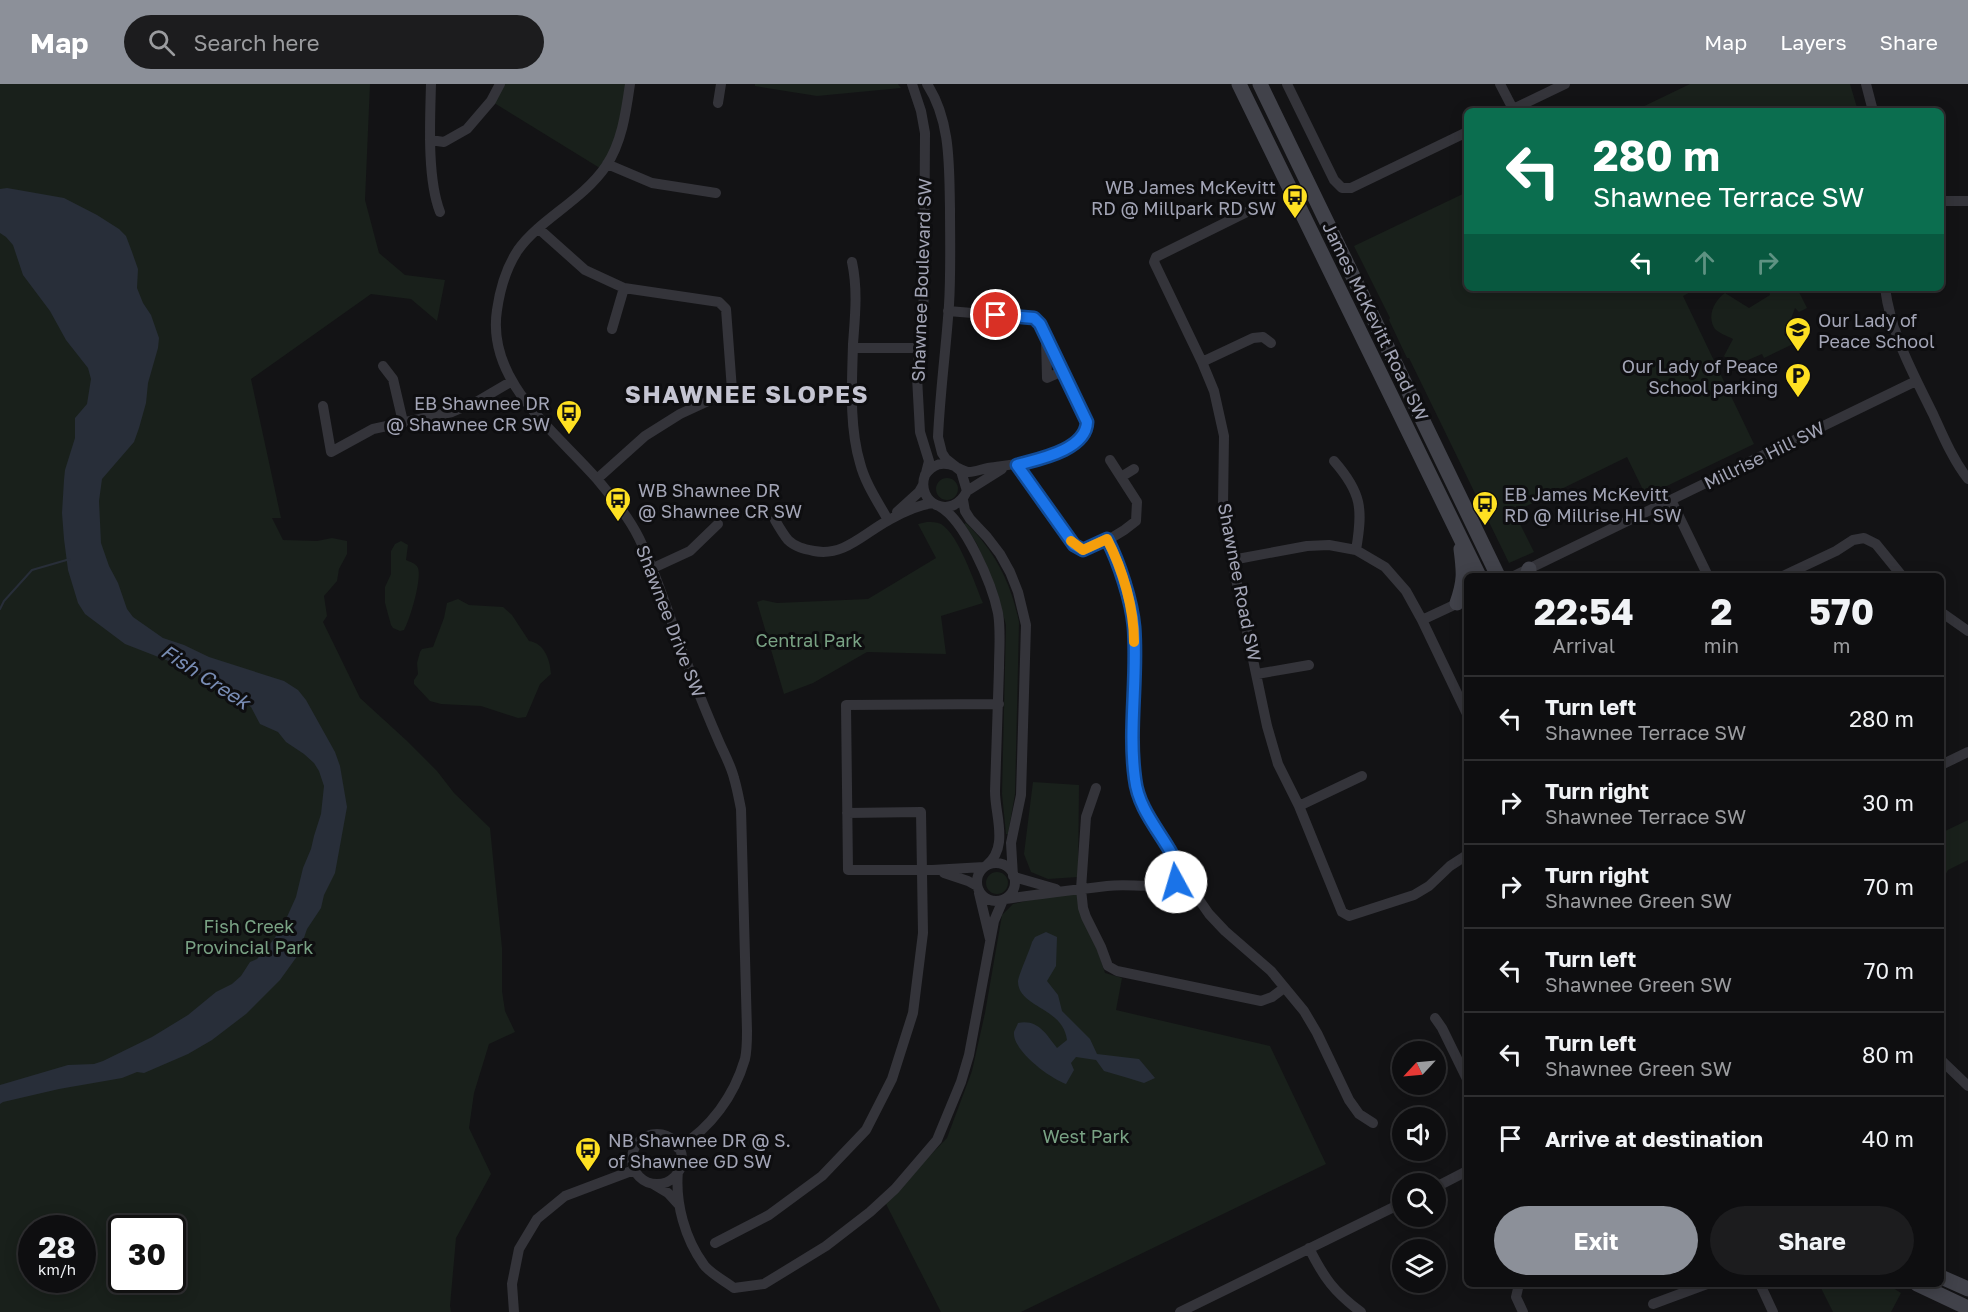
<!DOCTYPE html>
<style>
body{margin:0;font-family:"Golos Text",sans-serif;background:#1c1c1e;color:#f1f3f6;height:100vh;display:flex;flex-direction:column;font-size:22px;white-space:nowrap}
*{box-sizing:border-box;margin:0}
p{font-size:20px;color:#9b9c9f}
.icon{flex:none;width:33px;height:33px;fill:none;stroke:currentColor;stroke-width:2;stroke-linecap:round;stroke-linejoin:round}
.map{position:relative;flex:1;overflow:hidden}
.drawer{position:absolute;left:1464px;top:489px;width:480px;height:714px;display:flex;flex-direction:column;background:#0e0e10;border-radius:9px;box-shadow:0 3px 15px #0003,0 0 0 2px #2e2e30}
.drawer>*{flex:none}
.hud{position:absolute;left:1464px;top:24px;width:480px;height:183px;border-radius:9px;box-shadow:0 3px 15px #0003,0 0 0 2px #2e2e30;background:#0b6e4f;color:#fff;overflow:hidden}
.needle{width:39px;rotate:244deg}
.tools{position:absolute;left:1392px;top:957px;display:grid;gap:12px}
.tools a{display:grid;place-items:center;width:54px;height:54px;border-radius:50%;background:#0e0e10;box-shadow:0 3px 15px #0003,0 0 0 2px #2e2e30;font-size:30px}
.speed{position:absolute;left:18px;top:1131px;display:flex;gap:12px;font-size:30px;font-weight:700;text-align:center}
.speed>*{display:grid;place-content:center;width:78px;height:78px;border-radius:50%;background:#0e0e10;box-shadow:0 3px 15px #0003,0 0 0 2px #2e2e30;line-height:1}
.speed small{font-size:15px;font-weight:400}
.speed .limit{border:3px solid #111;border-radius:9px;background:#fff;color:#111}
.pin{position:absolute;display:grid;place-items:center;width:51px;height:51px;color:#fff;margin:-26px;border:3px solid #fff;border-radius:50%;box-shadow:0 2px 6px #0007}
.me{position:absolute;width:66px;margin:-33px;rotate:354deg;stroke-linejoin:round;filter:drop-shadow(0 0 4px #0008)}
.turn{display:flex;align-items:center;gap:21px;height:126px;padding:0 30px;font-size:27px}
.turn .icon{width:78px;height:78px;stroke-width:2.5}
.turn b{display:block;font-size:42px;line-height:51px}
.lanes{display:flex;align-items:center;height:57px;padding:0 30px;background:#0003;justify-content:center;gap:30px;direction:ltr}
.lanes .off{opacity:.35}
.eta{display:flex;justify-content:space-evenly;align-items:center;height:102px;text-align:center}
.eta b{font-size:36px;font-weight:700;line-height:42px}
.cta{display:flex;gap:12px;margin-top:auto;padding:12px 30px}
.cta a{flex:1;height:69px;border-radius:36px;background:#8c9099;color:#fff;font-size:24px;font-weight:700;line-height:69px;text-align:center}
.cta a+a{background:#1c1c1e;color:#f1f3f6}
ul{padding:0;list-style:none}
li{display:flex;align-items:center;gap:18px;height:84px;padding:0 30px;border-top:2px solid #2e2e30}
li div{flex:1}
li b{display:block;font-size:22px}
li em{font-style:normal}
header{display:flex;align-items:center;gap:36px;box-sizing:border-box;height:84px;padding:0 30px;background:#8c9099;color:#fff}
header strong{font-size:28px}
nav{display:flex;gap:33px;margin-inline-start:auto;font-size:21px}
.search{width:420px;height:54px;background:#1c1c1e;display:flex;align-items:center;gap:15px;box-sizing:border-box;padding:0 21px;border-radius:33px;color:#9b9c9f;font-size:22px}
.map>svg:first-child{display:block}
</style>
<header>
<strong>Map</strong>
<div class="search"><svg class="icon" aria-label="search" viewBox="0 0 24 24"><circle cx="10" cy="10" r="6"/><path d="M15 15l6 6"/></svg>Search here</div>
<nav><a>Map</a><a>Layers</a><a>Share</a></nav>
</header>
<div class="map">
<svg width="1968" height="1228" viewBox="0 0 1968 1228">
<rect width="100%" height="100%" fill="#131315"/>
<path fill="#19201b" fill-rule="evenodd" d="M0,0h370l-5,116 14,53 26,22 40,5 -8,41 -26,-22 -40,-5 -120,85 30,139h-9l11,22 34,1 15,-3 15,3v13l-8,15 -2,12 -13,15 3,20 -4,6 37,76 46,42 31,31 17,22 36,35 12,120v43l3,20 10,21 -26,12 -15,49 -5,35 22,46 -35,64 -6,68 1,6h-451zM32,1144h50v52h-50zM122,1144h50v52h-50z
M500,0h130l-3,23 -24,63 -112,-69z
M755,0h143l3,4 -84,8 -62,-10z
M1690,0h160l8,27h-224z
M1467,108v96h231l-15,8 71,148 -108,52 -19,-39 -113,55 20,40 -25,11 -100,-205h-2l-18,-38 1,-2 -36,-72z
M1776,204h21l10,20 -8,4 -4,-4 -8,22 -3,3 1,3 6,-1 4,8 -31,15 -2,-4 -28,12 -10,-10 9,-17c-6,-3 -14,-6 -18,-10 -9,-13 0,-29 10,-36l24,15 21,-13 -1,-4z
M936 405a11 11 0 1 1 22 0a11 11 0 1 1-22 0Z
M927,438c5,0 9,0 14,2 18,11 33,58 42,79l-42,13 5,38 -79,-2 -54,31 -29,11 -27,-92 6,-2 14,3 91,-4 68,-41 -18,-34z
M966,439c29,28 45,60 53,99l-4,172 -7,40h-2l-4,-40 4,-169 -10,-37 -19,-44 -13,-20z
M401,457l7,4 -2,15c4,2 10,3 12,8 4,11 -8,52 -14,62l-4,1 -7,-3 -2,-3 -6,-22v-16l6,-13v-23l4,-7z
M458,515l11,6 34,2 9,8 17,26c15,2 21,18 22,33l-11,10 -14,33 -8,1 -37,-12 -40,-2 -11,-3 -16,-17v-4l4,-6 -1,-11 3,-11 2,-3 11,-2 11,-29 3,-15z
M1033,698l46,3 -1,92 -30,2 -17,-7 -7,-18z
M1968,736v40l-20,10 -7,13v-50z
M986 799a11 11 0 1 1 22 0a11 11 0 1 1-22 0Z
M1078,806l27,83 17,5 -6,32 154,36 56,118 -305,148h-80l-56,-110 62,-64 25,-67 13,-58 17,-98 11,-11z
M1819,1200h68l14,9 -10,19h-58z"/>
<path fill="#282e39" d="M7,104l57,10 33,17 22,14 7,7 6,16 6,17 -1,19 6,15 8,12 8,23 -1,10 -10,35 -2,20 -7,25 -5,14 -32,37 -3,22 2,42 8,23 9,17 9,26 6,8 30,21 21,7 25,12 75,24 14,9 8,10 29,52 5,14 7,41 -12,66 -11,22 -3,13 -14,21 -9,26 -18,25 -34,34 -34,26 -24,14 -44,19 -7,-1 -15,6 -63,11 -56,13 -3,2v-19l68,-20 26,-1 9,-3 49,-24 36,-22 28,-23 16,-8 9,-8 9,-14 7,-3 13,-15 12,-16 14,-31 7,-29 8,-19 3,-13 7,-22 3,-28 -5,-15 -5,-8 -10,-9 -18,-12 -8,-10 -18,-8 -9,-17 -27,-19 -45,-23 -54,-21 -40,-30 -7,-11 -10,-33 -4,-31 -2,-26 2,-33 1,-10 10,-32v-20l12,-14 4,-25 -3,-11 -22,-28 -16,-29 -27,-36 -10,-30 -7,-8 -6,-4v-44z
M1046,848l11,5 -1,29 -9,15 11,14 4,16 28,28 7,15 42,5 16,19 -11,5 -16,-5 -24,-7 -8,-11 -20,-3 -5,6 3,7 -8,14c-15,-5 -54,-33 -52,-52 1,-3 3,-6 4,-9 20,-4 28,11 39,25l10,-8c-4,-33 -48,-32 -49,-58 0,-6 12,-32 14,-40l3,-5z"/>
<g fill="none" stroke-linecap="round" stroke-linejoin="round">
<path stroke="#282e39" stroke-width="2" d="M0,525l4,-8 28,-31 38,-11"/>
<path stroke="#34343a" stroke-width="10" d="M431,0c-1,37 -4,94 9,128
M630,0c-4,28 -8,58 -24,82 -24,35 -66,53 -88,84 -12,18 -18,39 -21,60 -11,71 58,121 100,169 15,18 31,37 42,59 20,41 34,92 52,135 9,24 19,48 29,71 5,11 11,22 14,34 3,10 5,21 7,31l6,222c0,9 0,19 -2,28 -11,37 -34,69 -67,89
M912,0l9,27 4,22 -1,162 -7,82 3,55 9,29 -3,12
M927,0c24,37 22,82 23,124 0,32 1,65 -1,97 -3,44 -9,88 -11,132l4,16 4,6 15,12 6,20c-15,31 -52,12 -42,-16 8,-11 17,-14 30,-9
M1287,0l47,96 8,8h9l116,-56
M1500,0l13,25
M1866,0l7,27
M718,19l3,-19
M1509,27l56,-27
M430,56l14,2 23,-13 24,-28 9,-17
M607,80l45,19 64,10
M1941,117h27
M1261,121l-105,52 -2,5 48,100 12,29 10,45 -1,70 9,54 35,166 11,38 21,42 43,106 7,4 65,-21 15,-9 21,-20 17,-11
M539,145l46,41 39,18 95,14 7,7 6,81 -52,24 -35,22 -48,43
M852,178c6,28 3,55 1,82 -1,39 -4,82 7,119 5,20 18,39 28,57
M1885,204c6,46 28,85 48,126 10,22 20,46 35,65
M948,227l86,7 6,6 47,98c0,36 -73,42 -99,46 -6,1 -13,4 -19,4 -4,0 -9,-3 -13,-5
M612,245l12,-41
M1046,255l1,39 16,-7
M853,264h66
M1202,278l51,-24 10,-1 8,6
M383,282l10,13 10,43
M323,322l8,46 42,-23 79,-17 26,-11 34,-20
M1334,377c28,32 29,48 22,89
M1017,381l57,80 9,5c18,-6 38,-16 53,-29l1,-19 -27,-42
M1121,393l13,-8
M967,407l35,-22
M963,416l2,11 5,8 17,18 13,17 10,18 8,20 8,33 -5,170 -10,48 2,33
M1671,416l37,76
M939,422c26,14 53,78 59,107 3,18 1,36 1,55 -1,41 -3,82 -4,123 0,17 6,34 4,51 -1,9 -5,17 -12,23
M897,428l22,-20 4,-7
M775,436c4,7 8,14 13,20 7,7 16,9 26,11 30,6 50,-18 75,-31 14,-8 29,-15 44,-17
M1232,476l75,-14 22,-1 27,5 29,17 21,24 16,29 45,94
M651,485l39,-18 28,-27
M1514,492l402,-195
M1783,492l53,-25 17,-11 11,-2 12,6 26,32
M1941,528l27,19
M1422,536l45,-21
M1257,590l52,-9
M1941,681l27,-13
M1096,704l-10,29 -5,72 2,19 3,9 15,30 7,19 9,5 144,30 11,-4 12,-9
M1299,722l63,-30
M977 798a19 19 0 1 1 38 0a19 19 0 1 1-38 0Z
M984,783l-52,3h-84l-2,-165 153,-1
M944,789l24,8 9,5
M1014,793l42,12
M1184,794l25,36 16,17 46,40 33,40 13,22 32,67 10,14 14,9
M979,809l11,46
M1005,815c34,-5 68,-9 102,-13 27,-3 52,5 77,-8l-15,-29 -14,-21 -12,-23 -8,-23 -2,-29 1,-128 -19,-70 -8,-16
M1435,934l7,10 25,51
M1941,976l27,26
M632 1075a25 25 0 1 1 50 0a25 25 0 1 1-50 0Z
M678,1087c-3,32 7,68 26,94 7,9 21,16 30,23l30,-4 62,-38 44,-34 25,-23 42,-49 24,-58 8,-27 25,-134 9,-21
M653,1100l15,9 10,11
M1436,1103l31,-16
M715,1159l54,-28 53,-39 44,-46 26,-51 21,-66 10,-80 -2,-121 -74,1
M1309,1164c15,30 25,44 52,64
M1519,1200l-3,13 7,15
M1760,1200l13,28
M1653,1220l54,-20
M514,1228l-2,-28 7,-35 18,-30 28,-23 69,-26
M1180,1228l222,-109"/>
<path stroke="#41424a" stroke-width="15" d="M1239,0l240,492
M1260,0l238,492
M1527,492l2,-7
M1457,519c8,-22 7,-31 4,-54
M1941,1193l27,12
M1917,1200l51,24"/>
</g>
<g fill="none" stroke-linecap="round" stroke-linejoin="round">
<defs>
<path id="route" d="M996,231l38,3 6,6 47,98c-1,28 -48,37 -70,43l57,80 9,5 24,-11c12,23 25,63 27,88 4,51 -6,102 1,152 3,27 21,48 34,70 5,9 10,19 15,29l-8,4"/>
</defs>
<use href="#route" stroke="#114b97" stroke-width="15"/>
<use href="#route" stroke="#1a73e8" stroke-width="10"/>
<path stroke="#f59e0b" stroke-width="10" d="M1071,457l12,9 24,-11c16,31 27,69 27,103"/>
</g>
<defs>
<symbol id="bus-pin" viewBox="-11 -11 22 30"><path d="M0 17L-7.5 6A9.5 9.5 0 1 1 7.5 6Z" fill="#fee022" stroke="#0e0e10"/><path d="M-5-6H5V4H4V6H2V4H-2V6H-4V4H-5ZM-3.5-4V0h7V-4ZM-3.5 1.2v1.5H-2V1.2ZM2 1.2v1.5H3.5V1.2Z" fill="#111"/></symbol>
<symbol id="school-pin" viewBox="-11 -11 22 30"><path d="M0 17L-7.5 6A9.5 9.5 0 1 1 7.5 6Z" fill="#fee022" stroke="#0e0e10"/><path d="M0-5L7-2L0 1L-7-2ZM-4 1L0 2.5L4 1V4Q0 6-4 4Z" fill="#111"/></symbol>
<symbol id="parking-pin" viewBox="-11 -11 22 30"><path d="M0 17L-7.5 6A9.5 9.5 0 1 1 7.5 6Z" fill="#fee022" stroke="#0e0e10"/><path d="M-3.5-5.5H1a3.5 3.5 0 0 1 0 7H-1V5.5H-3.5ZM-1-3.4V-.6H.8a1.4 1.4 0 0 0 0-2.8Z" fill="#111"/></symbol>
</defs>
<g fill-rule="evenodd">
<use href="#bus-pin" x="1280" y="98" width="30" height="40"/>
<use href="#school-pin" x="1783" y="231" width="30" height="40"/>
<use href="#parking-pin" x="1783" y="277" width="30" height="40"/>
<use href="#bus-pin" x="554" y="314" width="30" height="40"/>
<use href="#bus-pin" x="603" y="401" width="30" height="40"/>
<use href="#bus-pin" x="1470" y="405" width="30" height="40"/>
<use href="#bus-pin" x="573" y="1051" width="30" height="40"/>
</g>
<g text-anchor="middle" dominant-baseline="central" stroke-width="6" stroke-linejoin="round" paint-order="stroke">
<g font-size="18" fill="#a3a5b6" stroke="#0e0e10" text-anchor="start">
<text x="1276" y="103" text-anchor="end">WB James McKevitt<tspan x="1276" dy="21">RD @ Millpark RD SW</tspan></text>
<text x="1818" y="236">Our Lady of<tspan x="1818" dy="21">Peace School</tspan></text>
<text x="1778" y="282" text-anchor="end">Our Lady of Peace<tspan x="1778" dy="21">School parking</tspan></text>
<text x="550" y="319" text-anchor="end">EB Shawnee DR<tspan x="550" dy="21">@ Shawnee CR SW</tspan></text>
<text x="638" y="406">WB Shawnee DR<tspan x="638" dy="21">@ Shawnee CR SW</tspan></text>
<text x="1504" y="410">EB James McKevitt<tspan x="1504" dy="21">RD @ Millrise HL SW</tspan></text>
<text x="608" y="1056">NB Shawnee DR @ S.<tspan x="608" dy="21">of Shawnee GD SW</tspan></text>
</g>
<g font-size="18" fill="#a3a5b6" stroke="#0e0e10">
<text transform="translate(921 196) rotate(-88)">Shawnee Boulevard SW</text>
<text transform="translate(1376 237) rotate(64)">James McKevitt Road SW</text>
<text transform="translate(1764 371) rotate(-26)">Millrise Hill SW</text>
<text transform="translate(1240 498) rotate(79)">Shawnee Road SW</text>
<text transform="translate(671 537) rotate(69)">Shawnee Drive SW</text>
</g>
<g font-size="18" fill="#79a284" stroke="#0e0e10">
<text x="809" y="556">Central Park</text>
<text x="249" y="842">Fish Creek<tspan x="249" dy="21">Provincial Park</tspan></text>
<text x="1086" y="1052">West Park</text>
</g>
<g font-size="20" font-style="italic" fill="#788cb4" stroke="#0e0e10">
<text transform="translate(206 592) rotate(33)">Fish Creek</text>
</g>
<g font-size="24" font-weight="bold" letter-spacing="1.5" fill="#c5c5d2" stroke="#0e0e10">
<text x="747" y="309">SHAWNEE SLOPES</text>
</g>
</g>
</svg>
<div class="tools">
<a><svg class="needle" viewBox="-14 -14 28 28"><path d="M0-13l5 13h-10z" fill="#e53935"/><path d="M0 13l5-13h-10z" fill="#9b9c9f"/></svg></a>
<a><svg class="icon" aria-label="sound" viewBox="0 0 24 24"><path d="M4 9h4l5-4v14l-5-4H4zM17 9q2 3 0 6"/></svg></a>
<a><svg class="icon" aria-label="search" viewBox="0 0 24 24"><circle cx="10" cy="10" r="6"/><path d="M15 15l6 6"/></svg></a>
<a><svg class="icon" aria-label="layers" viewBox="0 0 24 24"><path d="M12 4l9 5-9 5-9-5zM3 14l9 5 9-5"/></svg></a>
</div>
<div class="speed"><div>28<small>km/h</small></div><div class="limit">30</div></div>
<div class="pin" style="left:996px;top:231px;background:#d93025"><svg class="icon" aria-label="arrive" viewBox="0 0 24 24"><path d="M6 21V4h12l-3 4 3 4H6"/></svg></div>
<svg class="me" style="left:1176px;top:798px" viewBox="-20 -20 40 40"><circle r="19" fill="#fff"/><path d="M0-13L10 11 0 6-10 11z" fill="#1a73e8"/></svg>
<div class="hud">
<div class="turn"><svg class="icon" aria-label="left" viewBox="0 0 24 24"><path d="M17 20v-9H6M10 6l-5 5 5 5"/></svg><div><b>280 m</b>Shawnee Terrace SW</div></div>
<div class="lanes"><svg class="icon" aria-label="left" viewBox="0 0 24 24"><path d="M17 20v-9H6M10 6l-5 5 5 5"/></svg><svg class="icon off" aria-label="ahead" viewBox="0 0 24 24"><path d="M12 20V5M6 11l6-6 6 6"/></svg><svg class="icon off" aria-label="right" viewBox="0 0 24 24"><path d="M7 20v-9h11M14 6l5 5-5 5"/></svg></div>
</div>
<section class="drawer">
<div class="eta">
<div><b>22:54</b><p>Arrival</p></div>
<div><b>2</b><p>min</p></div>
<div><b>570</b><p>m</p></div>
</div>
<ul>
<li><svg class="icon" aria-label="left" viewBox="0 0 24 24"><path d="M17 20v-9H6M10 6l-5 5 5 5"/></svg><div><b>Turn left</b><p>Shawnee Terrace SW</p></div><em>280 m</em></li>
<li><svg class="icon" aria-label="right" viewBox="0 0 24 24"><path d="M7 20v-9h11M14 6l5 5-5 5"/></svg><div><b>Turn right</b><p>Shawnee Terrace SW</p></div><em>30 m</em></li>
<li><svg class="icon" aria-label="right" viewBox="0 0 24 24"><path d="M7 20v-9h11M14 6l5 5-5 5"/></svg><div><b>Turn right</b><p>Shawnee Green SW</p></div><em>70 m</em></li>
<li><svg class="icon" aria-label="left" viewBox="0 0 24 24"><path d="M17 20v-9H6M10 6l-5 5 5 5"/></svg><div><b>Turn left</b><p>Shawnee Green SW</p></div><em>70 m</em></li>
<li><svg class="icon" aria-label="left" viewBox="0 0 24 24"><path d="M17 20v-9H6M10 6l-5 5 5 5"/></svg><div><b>Turn left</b><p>Shawnee Green SW</p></div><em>80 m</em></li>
<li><svg class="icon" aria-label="arrive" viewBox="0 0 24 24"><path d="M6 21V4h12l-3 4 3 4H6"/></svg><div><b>Arrive at destination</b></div><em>40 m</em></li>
</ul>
<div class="cta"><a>Exit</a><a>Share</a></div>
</section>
</div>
